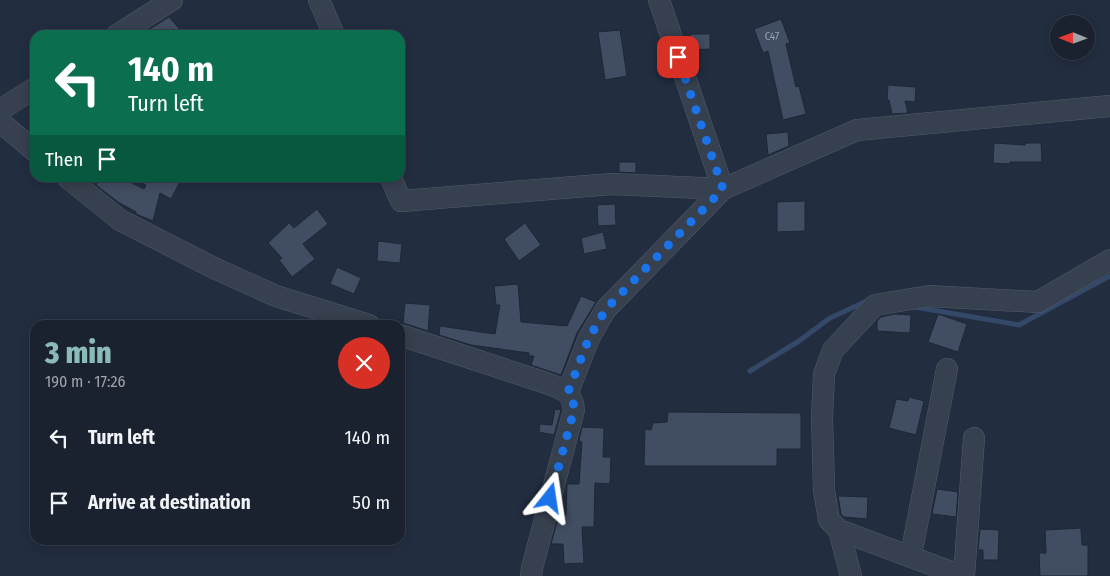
<!DOCTYPE html>
<meta charset="utf-8">
<style>
body{margin:0;font-family:"Fira Sans Condensed",sans-serif;background:#232a38;color:#f1f3f6;height:100vh;display:flex;flex-direction:column;font-size:19px;white-space:nowrap}
*{box-sizing:border-box;margin:0}
p{font-size:16px;color:#9fa4ab}
.icon{flex:none;width:28px;height:28px;fill:none;stroke:currentColor;stroke-width:2;stroke-linecap:round;stroke-linejoin:round}
.map{position:relative;flex:1;overflow:hidden}
.sheet{position:absolute;left:30px;top:320px;width:375px;height:225px;display:flex;flex-direction:column;background:#1a2230;border-radius:15px;box-shadow:0 2px 12px #0003,0 0 0 1px #383f4c}
.sheet>*{flex:none}
.banner{position:absolute;left:30px;top:30px;width:375px;height:152px;border-radius:15px;box-shadow:0 2px 12px #0003,0 0 0 1px #383f4c;background:#0b6e4f;color:#fff;overflow:hidden}
.needle{width:32px;rotate:271deg}
.buttons{position:absolute;left:1050px;top:15px;display:grid;gap:10px}
.buttons a{display:grid;place-items:center;width:45px;height:45px;border-radius:50%;background:#1a2230;box-shadow:0 2px 12px #0003,0 0 0 1px #383f4c;font-size:25px}
.pin{position:absolute;display:grid;place-items:center;width:42px;height:42px;color:#fff;margin:-21px;border-radius:10px;box-shadow:0 2px 8px #0006}
.me{position:absolute;width:55px;margin:-28px;rotate:15deg;stroke-linejoin:round;filter:drop-shadow(0 0 4px #0008)}
.turn{display:flex;align-items:center;gap:18px;height:105px;padding:0 15px;font-size:22px}
.turn .icon{width:65px;height:65px;stroke-width:2.5}
.turn b{display:block;font-size:35px;line-height:42px}
.then{display:flex;align-items:center;height:48px;padding:0 15px;background:#0003;gap:10px;font-size:19px}
.round{display:grid;place-items:center;flex:none;width:52px;height:52px;border-radius:26px;background:#232a38}
.headline{display:flex;align-items:center;justify-content:space-between;height:85px;padding:0 15px}
h1{font-size:30px;font-weight:800;line-height:38px;color:#8bbbb9}
ul{padding:0;list-style:none}
li{display:flex;align-items:center;gap:15px;height:65px;padding:0 15px}
li div{flex:1}
li b{display:block;font-size:19px}
li em{font-style:normal}
.map>svg:first-child{display:block}
</style>
<div class="map">
<svg width="1110" height="576" viewBox="0 0 1110 576">
<rect width="100%" height="100%" fill="#222d40"/>
<g fill="none" stroke-linecap="round" stroke-linejoin="round">
<path stroke="#344868" stroke-width="5" d="M915,307l104,18 91,-49
M750,371l49,-30 31,-23 37,-17"/>
</g>
<path fill="#414d62" stroke="#1d2736" d="M169,17l16,18h-43l3,-3z
M781,19l9,24 -4,1 10,43 3,-1 7,28 -23,6 -15,-69 -5,2 -9,-24z
M620,30l7,46 -22,4 -7,-48z
M690,34h20v15l-20,1z
M888,85l28,2 -1,15 -10,-1 3,12 -16,1 -3,-14h-2z
M788,132l1,14 -21,9 -2,-21z
M994,143l31,2v-2h16l1,19h-32v2l-17,-1z
M619,162h17v11l-17,-1z
M100,178h22l22,11 2,-4 -14,-7h50l-11,21 -11,-6 -7,28 -17,-7v-2l-18,-10 -22,-17z
M805,201v30l-28,1v-30z
M615,204l1,21 -18,1 -1,-21z
M317,209l11,15 -25,20 12,15 -23,18 -13,-17 3,-2 -14,-15 21,-20 5,5z
M525,223l16,22 -22,16 -15,-22z
M603,232l4,17 -23,5 -3,-16z
M378,241l24,3 -2,19 -23,-2z
M337,267l24,11 -7,16 -24,-10z
M518,284l3,38 46,4 14,-30 15,6 -19,31 -16,42 -30,-10 3,-9h-5v-3l-58,-8 -32,-10 1,-9 55,8 5,-29h-4l-2,-19z
M405,303l25,2 -2,26 -25,-8z
M894,314l17,1 -1,18 -33,-2v-10l4,-4z
M938,314l29,10 -9,28 -30,-10z
M909,397l15,4 -8,34 -27,-7 7,-29 12,2z
M555,409l6,1 -7,25 -15,-3 1,-8 12,1z
M668,412l133,1v36h-24v17h-133l1,-37 6,1 2,-7 14,-1z
M582,427l22,1 -1,29h8l-1,27 -15,-1 -1,44h-12l2,36 -20,1 -1,-20h-12l8,-29h7l1,-31h12l3,-42 -3,-1z
M937,489l21,3 -2,25 -24,-3z
M838,496l30,1 -1,22 -23,-2 -3,-3z
M1081,528l1,17h6v31h-48l-1,-23h7l-1,-23z
M980,529l19,1 -1,30h-15v-10h-5z"/>
<g fill="none" stroke-linecap="round" stroke-linejoin="round">
<defs>
<path id="street" d="M319,0l15,35
M659,0l64,189 134,-59 253,-24
M117,35l55,-35
M0,110l35,-22
M0,122l35,29
M68,178l52,42 94,48 62,28 93,29
M391,178l10,23 211,-17 111,5
M400,335l146,48c15,5 27,9 28,27l-42,158 -1,8
M568,392l21,-54 17,-29 117,-120
M839,530l12,46
M911,555l36,-186
M962,576l-123,-46 -10,-10 -5,-30 -2,-72 2,-44 9,-24 42,-45 54,-9 109,6 72,-42
M964,576l10,-138"/>
</defs>
<use href="#street" stroke="#515b6a" stroke-width="22"/>
<use href="#street" stroke="#36404f" stroke-width="21"/>
</g>
<g fill="none" stroke-linecap="round" stroke-linejoin="round">
<path stroke="#1a73e8" stroke-width="9" stroke-dasharray="0 16.2" d="M550,498l24,-88 -1,-10 -5,-8 21,-54 17,-29 117,-120 -45,-132"/>
</g>
<g text-anchor="middle" dominant-baseline="central" stroke-width="4" stroke-linejoin="round" paint-order="stroke">
<g font-size="11" fill="#96a0b0">
<text x="772" y="36">C47</text>
</g>
</g>
</svg>
<div class="buttons">
<a><svg class="needle" viewBox="-14 -14 28 28"><path d="M0-13l5 13h-10z" fill="#e53935"/><path d="M0 13l5-13h-10z" fill="#9fa4ab"/></svg></a>
</div>
<div class="pin" style="left:678px;top:57px;background:#d93025"><svg class="icon" aria-label="arrive" viewBox="0 0 24 24"><path d="M6 21V4h12l-3 4 3 4H6"/></svg></div>
<svg class="me" style="left:550px;top:498px" viewBox="-20 -20 40 40"><path d="M0-17L14 15 0 8-14 15z" fill="#1a73e8" stroke="#fff" stroke-width="4"/></svg>
<div class="banner">
<div class="turn"><svg class="icon" aria-label="left" viewBox="0 0 24 24"><path d="M17 20v-9H6M10 6l-5 5 5 5"/></svg><div><b>140 m</b>Turn left</div></div>
<div class="then">Then<svg class="icon" aria-label="arrive" viewBox="0 0 24 24"><path d="M6 21V4h12l-3 4 3 4H6"/></svg></div>
</div>
<section class="sheet">
<div class="headline"><div><h1>3 min</h1><p>190 m · 17:26</p></div><a class="round" style="background:#d93025;color:#fff"><svg class="icon" aria-label="close" viewBox="0 0 24 24"><path d="M6 6l12 12M18 6L6 18"/></svg></a></div>
<ul>
<li><svg class="icon" aria-label="left" viewBox="0 0 24 24"><path d="M17 20v-9H6M10 6l-5 5 5 5"/></svg><div><b>Turn left</b></div><em>140 m</em></li>
<li><svg class="icon" aria-label="arrive" viewBox="0 0 24 24"><path d="M6 21V4h12l-3 4 3 4H6"/></svg><div><b>Arrive at destination</b></div><em>50 m</em></li>
</ul>
</section>
</div>
